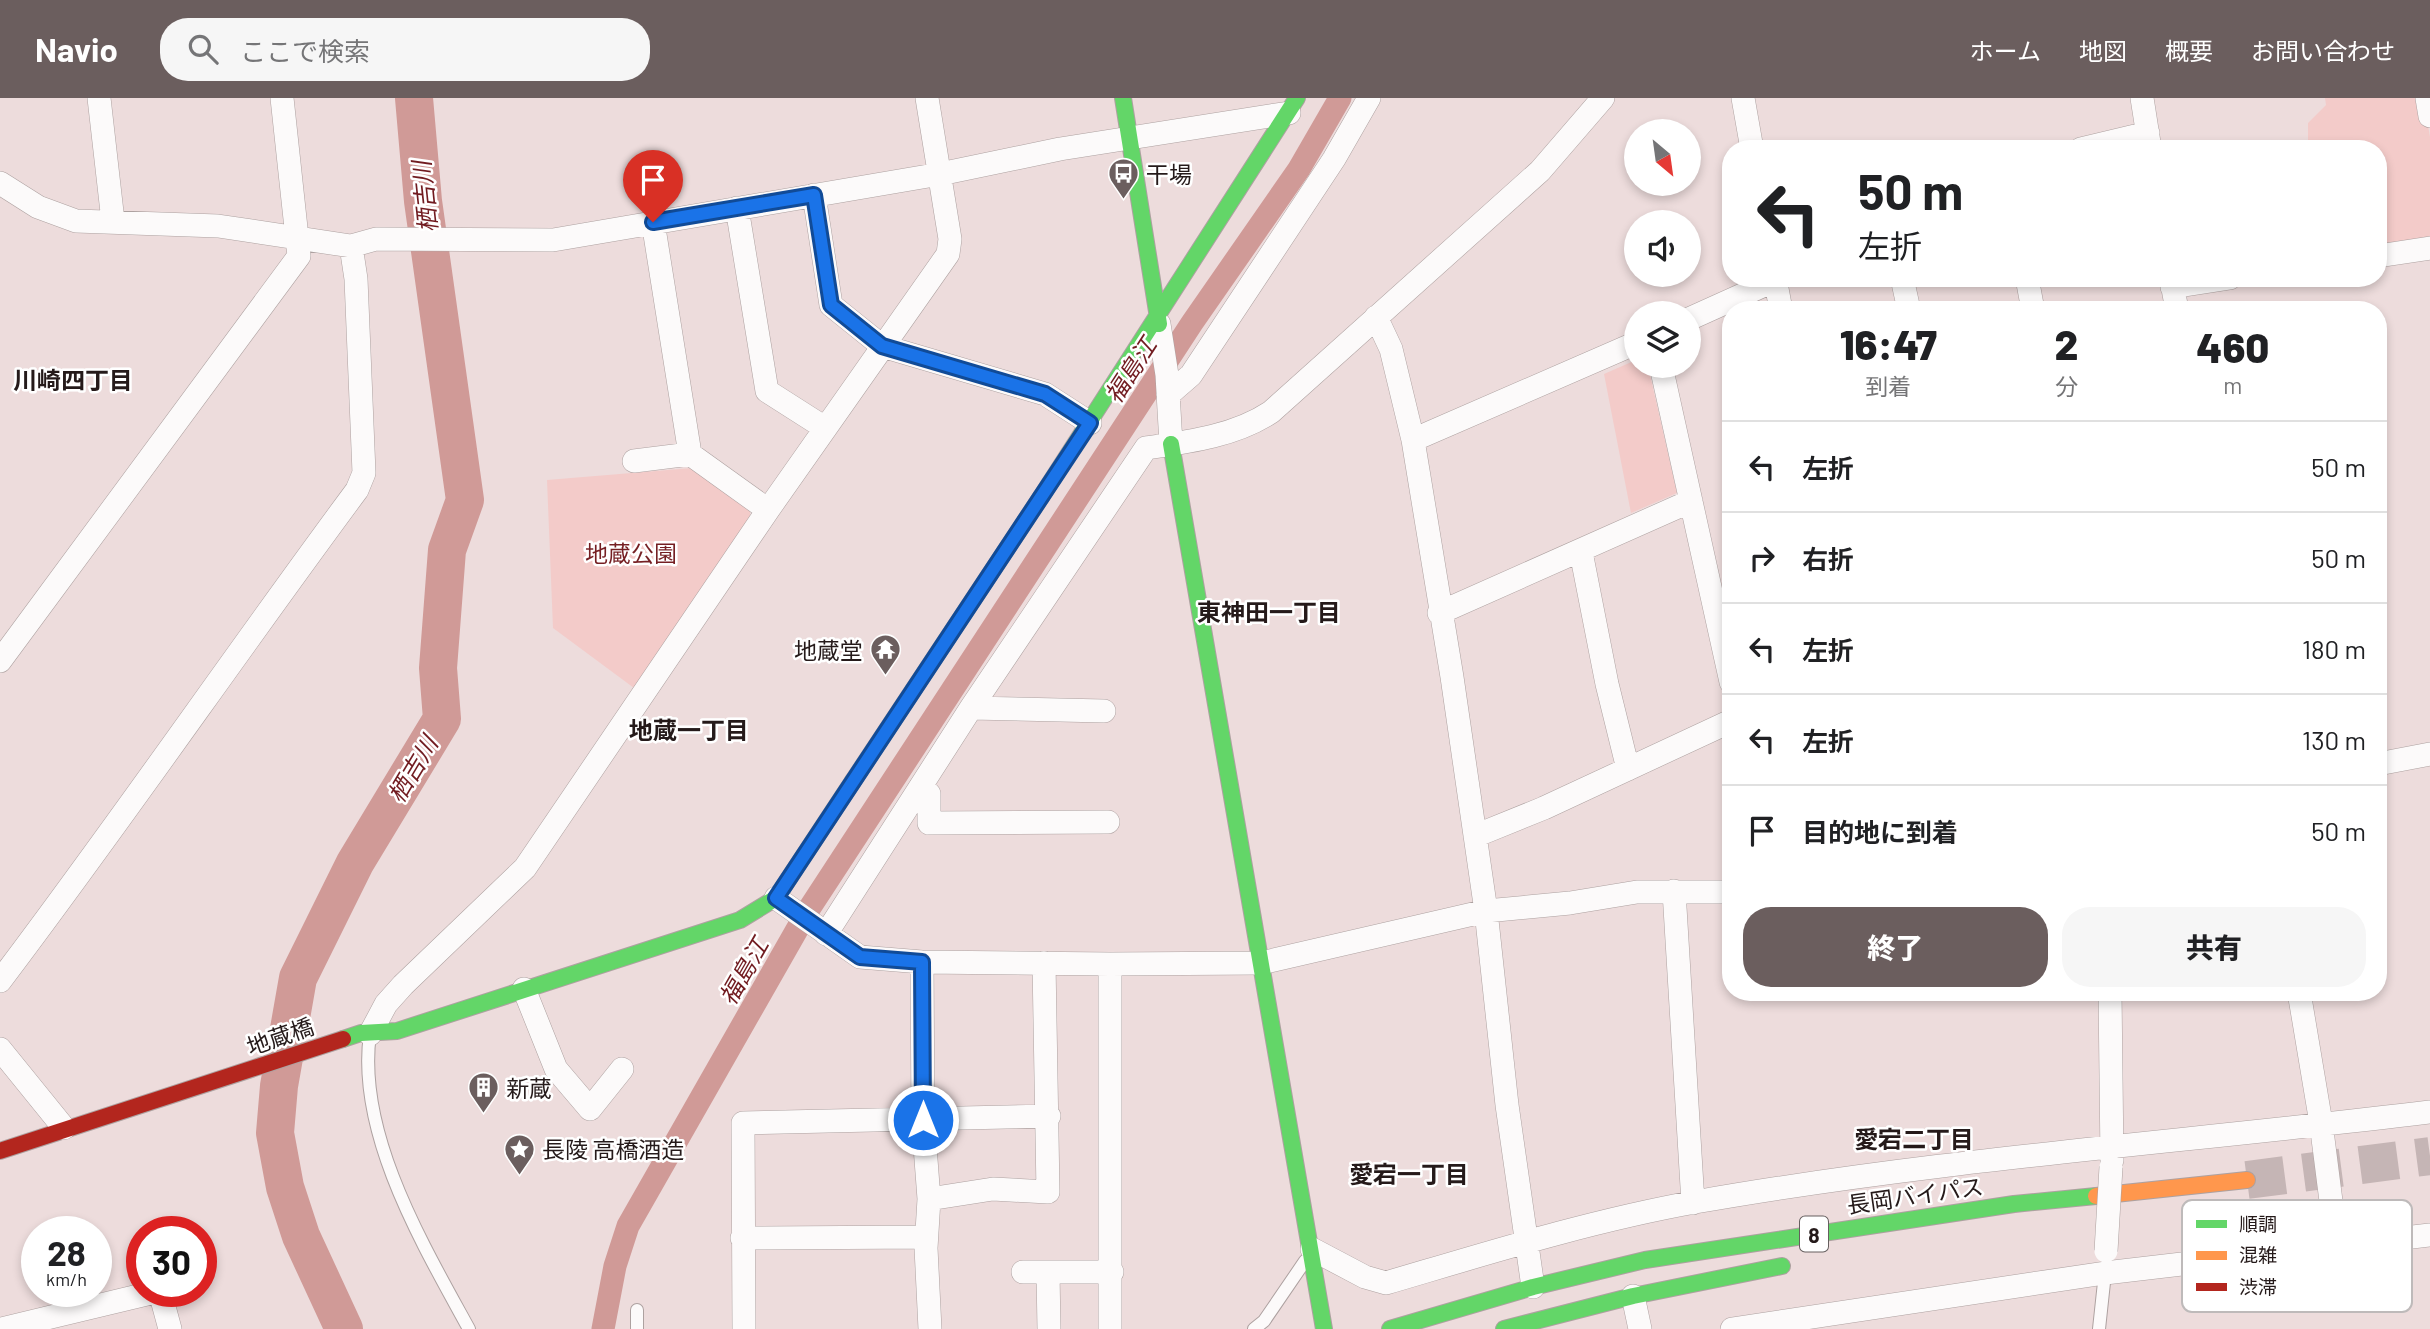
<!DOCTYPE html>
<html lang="ja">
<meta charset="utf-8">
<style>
body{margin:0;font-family:Barlow,"Noto Sans JP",sans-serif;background:#f6f6f6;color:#202124;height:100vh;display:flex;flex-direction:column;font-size:26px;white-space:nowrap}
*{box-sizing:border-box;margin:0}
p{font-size:23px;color:#757577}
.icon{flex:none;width:38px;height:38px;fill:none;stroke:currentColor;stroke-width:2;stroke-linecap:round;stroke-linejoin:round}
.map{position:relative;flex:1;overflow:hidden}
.sheet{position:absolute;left:1722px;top:203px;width:665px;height:700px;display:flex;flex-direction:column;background:#fff;border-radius:28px;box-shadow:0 4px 10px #0003}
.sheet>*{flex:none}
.hud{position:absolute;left:1722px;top:42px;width:665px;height:147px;border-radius:28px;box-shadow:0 4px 10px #0003;background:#fff;color:#202124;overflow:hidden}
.needle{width:46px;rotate:151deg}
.tools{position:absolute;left:1624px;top:21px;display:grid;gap:14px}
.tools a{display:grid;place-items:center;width:77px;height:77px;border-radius:50%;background:#fff;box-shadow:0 4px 10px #0003;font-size:35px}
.speed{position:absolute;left:21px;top:1118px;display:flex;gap:14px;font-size:35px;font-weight:700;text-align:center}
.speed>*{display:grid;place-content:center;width:91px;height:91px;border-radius:50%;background:#fff;box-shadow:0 4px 10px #0003;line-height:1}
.speed small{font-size:18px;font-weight:400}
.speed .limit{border:10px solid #d22;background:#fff;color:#111}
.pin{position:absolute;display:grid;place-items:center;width:60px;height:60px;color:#fff;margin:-72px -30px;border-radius:50% 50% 50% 0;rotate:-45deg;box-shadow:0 0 7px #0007}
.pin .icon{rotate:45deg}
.me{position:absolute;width:77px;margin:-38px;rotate:0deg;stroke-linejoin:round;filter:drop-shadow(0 0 5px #0008)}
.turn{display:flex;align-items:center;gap:24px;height:147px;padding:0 21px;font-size:32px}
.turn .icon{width:91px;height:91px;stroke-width:2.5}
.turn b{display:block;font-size:49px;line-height:60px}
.eta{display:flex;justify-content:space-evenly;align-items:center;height:119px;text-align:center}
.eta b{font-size:42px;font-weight:800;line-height:49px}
.action{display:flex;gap:14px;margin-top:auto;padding:14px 21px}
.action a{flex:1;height:80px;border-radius:28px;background:#6b5e5e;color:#fff;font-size:28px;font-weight:800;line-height:80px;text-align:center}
.action a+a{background:#f6f6f6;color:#202124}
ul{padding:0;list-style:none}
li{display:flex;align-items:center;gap:21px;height:91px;padding:0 21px;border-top:2px solid #e0e0e0}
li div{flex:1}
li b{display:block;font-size:26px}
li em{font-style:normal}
header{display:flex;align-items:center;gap:42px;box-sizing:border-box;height:98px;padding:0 35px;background:#6b5e5e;color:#fff}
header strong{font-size:33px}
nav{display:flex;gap:38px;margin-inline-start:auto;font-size:24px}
.search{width:490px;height:63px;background:#f6f6f6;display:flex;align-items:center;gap:18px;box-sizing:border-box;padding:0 24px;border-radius:28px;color:#757577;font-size:26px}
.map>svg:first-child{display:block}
</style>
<header>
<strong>Navio</strong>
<div class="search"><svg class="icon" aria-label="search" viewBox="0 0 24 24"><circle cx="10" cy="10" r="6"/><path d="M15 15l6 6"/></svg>ここで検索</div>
<nav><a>ホーム</a><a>地図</a><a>概要</a><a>お問い合わせ</a></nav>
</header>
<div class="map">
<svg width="2430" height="1231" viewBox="0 0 2430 1231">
<rect width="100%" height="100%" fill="#eddcdc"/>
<path fill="#f3cbc9" d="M2325,0h98l7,39v105l-52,8v-101h-70v-26l18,-18z
M1636,262v6h12l29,127 -46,20 -27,-139z
M692,370l58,38v14l-116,168 -81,-60 -6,-148z"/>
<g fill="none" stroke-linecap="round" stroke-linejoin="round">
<path stroke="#d09a97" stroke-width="23" d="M603,1231l12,-63 13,-40 179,-314 385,-589 107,-154 41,-71"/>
<path stroke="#d09a97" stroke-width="38" d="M344,1231l-43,-93 -16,-49 -10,-54 4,-47 19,-108 57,-115 87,-144 -4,-51 9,-118 18,-50 -42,-299 -9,-103"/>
<path stroke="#c5b5b5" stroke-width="38" stroke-dasharray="38 19" stroke-linecap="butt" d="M2247,1082l183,-24"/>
<defs>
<path id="lane" d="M370,936c-14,99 53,211 99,295
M637,1231v-19
M1254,1231l10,-8 41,-60
M2099,1231l6,-56"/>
<path id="street" d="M99,0l14,123
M1743,0l9,51
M2142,0l8,51
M2427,0l3,18
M2081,51l67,-16
M0,85l38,24 38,14 142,5 133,20 25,-7 177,1 387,-66 120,-25 229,-36
M814,97l17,110 51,41 163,48 45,29
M737,110l30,183 58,37
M653,124l37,232 78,56
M2378,158l52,-8
M1775,180l6,32
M1902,180l7,32
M2027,180l6,32
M2171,180l6,32
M2172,189l58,-9
M1376,219l15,32 22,91 39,237 34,234 21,194 26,182
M1689,221l91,-41
M1159,226l8,51 4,69
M1661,268l70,316
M1168,297l23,-20 143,-216 35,-61
M1413,342l223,-97
M634,363l56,-7
M1581,454l26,132 21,85
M1439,515l252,-112
M0,563l299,-405 -17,-158
M971,610l133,3
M2378,666l52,-10
M921,688l8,8v29l179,-1
M1475,738l69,-28 187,-87
M1674,793l19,312
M776,800l84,59 62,5 188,2 151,-1 225,-52 84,-8 67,-11h94
M826,836l145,-226 175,-260c42,-6 89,-12 125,-36l269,-241 63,-73
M922,864l1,158 6,79 -3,49 4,81
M1110,866v365
M0,883c122,-161 236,-328 357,-491l7,-17 -8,-194 -5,-33
M524,891l32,80 34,40 32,-40
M2110,894l2,168
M2299,894l22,131 16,125
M370,936l16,-30 17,-19 122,-117 243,-358 180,-256 2,-15 -23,-141
M0,951l64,79
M929,1101l64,-10 55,3 -4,-229
M742,1140l184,-1
M1312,1151l53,28 21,6c102,-30 204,-62 309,-81 243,-43 490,-60 735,-90
M1023,1174h89
M1048,1175l1,56
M160,1194l10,37
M1633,1198l7,33
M1,1231l154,-37
M744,1231l-1,-206 306,-7
M1732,1231l373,-56 325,-38"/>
<path id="fast" d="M1123,0l36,226
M1171,346l153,885
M1041,399l256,-399
M343,941l18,-6 36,-2 343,-111 36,-22 77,-117
M1390,1231l143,-42 112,-27 369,-56 82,-8
M1504,1231l129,-33 149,-30"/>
<path id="slow" d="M853,683l188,-284
M2096,1098l151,-16"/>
<path id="jam" d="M0,1053l343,-112"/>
</defs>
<use href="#lane" stroke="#ada1a0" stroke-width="14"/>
<use href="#street" stroke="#ada1a0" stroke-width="24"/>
<use href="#fast" stroke="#ada1a0" stroke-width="18"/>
<use href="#slow" stroke="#ada1a0" stroke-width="18"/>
<use href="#jam" stroke="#ada1a0" stroke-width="18"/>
<use href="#lane" stroke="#fcfafa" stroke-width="12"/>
<use href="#street" stroke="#fcfafa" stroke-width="23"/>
<use href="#fast" stroke="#63d668" stroke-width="16"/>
<use href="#slow" stroke="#ff974d" stroke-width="16"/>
<use href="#jam" stroke="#b3261e" stroke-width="16"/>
<defs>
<path id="street-bridge" d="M2106,1153l5,-84"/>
</defs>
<use href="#street-bridge" stroke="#ada1a0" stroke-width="24" stroke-linecap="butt"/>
<use href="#street-bridge" stroke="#fcfafa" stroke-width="23"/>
</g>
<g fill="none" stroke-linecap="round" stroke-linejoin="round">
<defs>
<path id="route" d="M653,124l161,-27 17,110 51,41 163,48 45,29 -314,475 84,59 62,5 1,158"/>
</defs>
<use href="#route" stroke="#114b97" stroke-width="18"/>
<use href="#route" stroke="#1a73e8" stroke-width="12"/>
</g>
<defs>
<symbol id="bus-pin" viewBox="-11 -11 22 30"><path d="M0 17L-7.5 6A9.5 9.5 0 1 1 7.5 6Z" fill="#6b5e5e" stroke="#fff"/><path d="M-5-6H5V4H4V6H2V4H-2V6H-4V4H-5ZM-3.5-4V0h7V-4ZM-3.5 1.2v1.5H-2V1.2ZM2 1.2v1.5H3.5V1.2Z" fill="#fff"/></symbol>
<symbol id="temple-pin" viewBox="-11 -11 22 30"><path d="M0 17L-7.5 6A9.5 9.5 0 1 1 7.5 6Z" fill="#6b5e5e" stroke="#fff"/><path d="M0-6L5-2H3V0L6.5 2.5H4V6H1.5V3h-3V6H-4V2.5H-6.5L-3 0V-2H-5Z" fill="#fff"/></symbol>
<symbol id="building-pin" viewBox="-11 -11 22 30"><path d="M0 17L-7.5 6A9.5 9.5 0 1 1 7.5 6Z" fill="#6b5e5e" stroke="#fff"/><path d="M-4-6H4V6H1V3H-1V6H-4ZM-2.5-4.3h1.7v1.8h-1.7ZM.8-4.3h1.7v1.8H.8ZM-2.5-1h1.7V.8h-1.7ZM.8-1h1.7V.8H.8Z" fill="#fff"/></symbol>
<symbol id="sight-pin" viewBox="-11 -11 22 30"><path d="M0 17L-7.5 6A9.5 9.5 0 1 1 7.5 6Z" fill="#6b5e5e" stroke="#fff"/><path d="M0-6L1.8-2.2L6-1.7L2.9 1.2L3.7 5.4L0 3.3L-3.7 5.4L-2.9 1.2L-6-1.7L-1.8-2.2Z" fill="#fff"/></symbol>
</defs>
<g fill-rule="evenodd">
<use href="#bus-pin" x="1106" y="58" width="35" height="47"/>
<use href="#temple-pin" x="868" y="534" width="35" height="47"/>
<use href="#building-pin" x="466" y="972" width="35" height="47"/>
<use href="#sight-pin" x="502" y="1034" width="35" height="47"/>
</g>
<g text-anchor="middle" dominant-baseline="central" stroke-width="5" stroke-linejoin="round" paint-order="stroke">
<rect fill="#fff" stroke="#665f5f" stroke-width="2" x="1800" y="1118.5" width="28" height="35" rx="5"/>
<g font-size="21" font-weight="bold" fill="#251a1a">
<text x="1814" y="1136">8</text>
</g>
<g font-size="23" fill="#251a1a" stroke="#fff" text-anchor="start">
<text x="1146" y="76">干場</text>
<text x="863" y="552" text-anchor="end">地蔵堂</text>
<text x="506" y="990">新蔵</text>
<text x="542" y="1051">長陵 高橋酒造</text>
</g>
<g font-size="23" fill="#751f23" stroke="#fff">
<text x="631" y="455">地蔵公園</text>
</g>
<g font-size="23" fill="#251a1a" stroke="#fff">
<text transform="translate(280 938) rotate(-19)">地蔵橋</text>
<text transform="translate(1915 1097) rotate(-8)">長岡バイパス</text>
</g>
<g font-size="24" font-style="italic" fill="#711b20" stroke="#fff">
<text transform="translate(424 99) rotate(-96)">栖吉川</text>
<text transform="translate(1130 272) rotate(-57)">福島江</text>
<text transform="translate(412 671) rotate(-59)">栖吉川</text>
<text transform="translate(743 873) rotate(-60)">福島江</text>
</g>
<g font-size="24" font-weight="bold" fill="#251a1a" stroke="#fff">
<text x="73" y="281">川崎四丁目</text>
<text x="1269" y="513">東神田一丁目</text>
<text x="689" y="631">地蔵一丁目</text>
<text x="1914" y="1040">愛宕二丁目</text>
<text x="1409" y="1075">愛宕一丁目</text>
</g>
</g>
<rect x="2182" y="1102" width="230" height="112" rx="10" fill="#fff" stroke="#bebaba" stroke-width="2"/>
<rect x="2196" y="1122" width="31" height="8" fill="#63d668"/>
<rect x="2196" y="1153" width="31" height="9" fill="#ff974d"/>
<rect x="2196" y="1185" width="31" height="8" fill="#b3261e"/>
<g font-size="19" fill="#251a1a">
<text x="2239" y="1133">順調</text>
<text x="2239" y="1164">混雑</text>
<text x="2239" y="1196">渋滞</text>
</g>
</svg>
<div class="tools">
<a><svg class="needle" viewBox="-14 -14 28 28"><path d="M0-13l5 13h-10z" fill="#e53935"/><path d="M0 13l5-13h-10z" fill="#757577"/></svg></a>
<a><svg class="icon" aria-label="sound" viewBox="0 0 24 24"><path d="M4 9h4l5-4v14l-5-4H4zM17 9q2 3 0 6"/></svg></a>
<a><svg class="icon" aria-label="layers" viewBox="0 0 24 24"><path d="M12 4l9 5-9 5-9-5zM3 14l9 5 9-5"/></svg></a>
</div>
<div class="speed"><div>28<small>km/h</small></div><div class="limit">30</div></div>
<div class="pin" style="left:653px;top:124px;background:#d93025"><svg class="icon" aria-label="arrive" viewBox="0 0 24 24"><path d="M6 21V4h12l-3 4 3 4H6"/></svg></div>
<svg class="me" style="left:923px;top:1022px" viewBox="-20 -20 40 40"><circle r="17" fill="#1a73e8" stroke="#fff" stroke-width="3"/><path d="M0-11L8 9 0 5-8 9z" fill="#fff"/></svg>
<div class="hud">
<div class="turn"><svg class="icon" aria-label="left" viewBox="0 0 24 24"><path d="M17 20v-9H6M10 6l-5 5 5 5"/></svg><div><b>50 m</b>左折</div></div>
</div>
<section class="sheet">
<div class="eta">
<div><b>16:47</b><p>到着</p></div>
<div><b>2</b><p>分</p></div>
<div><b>460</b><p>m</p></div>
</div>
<ul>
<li><svg class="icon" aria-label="left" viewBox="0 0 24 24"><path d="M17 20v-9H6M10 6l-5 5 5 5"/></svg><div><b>左折</b></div><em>50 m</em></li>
<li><svg class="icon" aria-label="right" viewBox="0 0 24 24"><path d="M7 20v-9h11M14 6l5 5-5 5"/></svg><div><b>右折</b></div><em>50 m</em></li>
<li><svg class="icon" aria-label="left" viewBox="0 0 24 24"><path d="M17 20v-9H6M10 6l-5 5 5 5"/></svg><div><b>左折</b></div><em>180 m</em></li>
<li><svg class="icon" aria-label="left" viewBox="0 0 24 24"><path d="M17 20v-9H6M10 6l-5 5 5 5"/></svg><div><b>左折</b></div><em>130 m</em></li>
<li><svg class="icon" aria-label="arrive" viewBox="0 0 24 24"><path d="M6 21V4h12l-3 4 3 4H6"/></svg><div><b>目的地に到着</b></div><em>50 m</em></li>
</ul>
<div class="action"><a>終了</a><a>共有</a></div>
</section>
</div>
